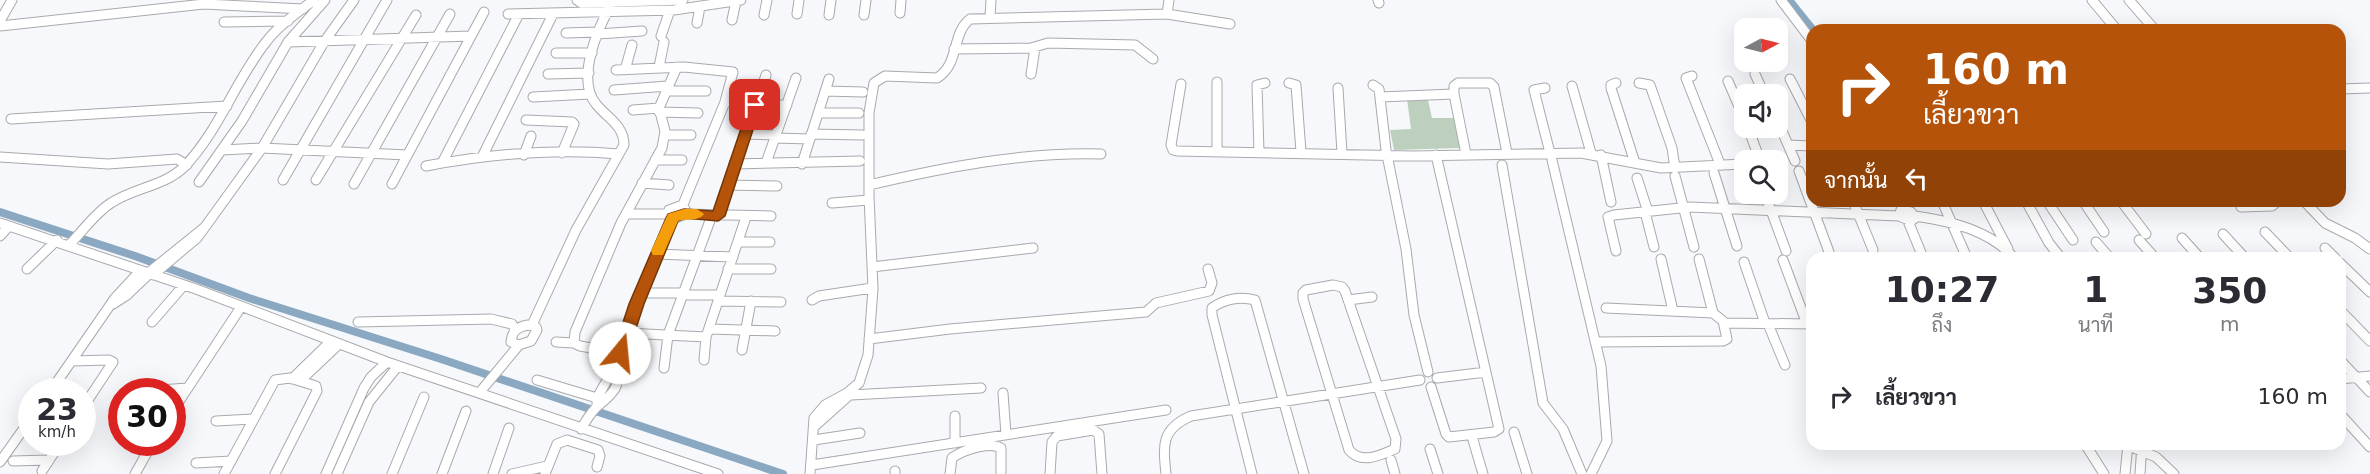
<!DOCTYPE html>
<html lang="th">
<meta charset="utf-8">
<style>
body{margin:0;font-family:"DejaVu Sans",Sarabun,sans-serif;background:#f7f7f7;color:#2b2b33;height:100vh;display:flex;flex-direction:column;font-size:22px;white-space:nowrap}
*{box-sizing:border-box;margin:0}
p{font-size:20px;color:#7c7c81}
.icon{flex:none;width:33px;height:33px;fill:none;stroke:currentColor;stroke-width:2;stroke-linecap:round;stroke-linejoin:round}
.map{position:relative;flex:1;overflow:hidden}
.drawer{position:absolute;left:1806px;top:252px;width:540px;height:198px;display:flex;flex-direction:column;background:#fff;border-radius:18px;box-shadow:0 6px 24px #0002}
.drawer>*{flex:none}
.banner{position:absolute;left:1806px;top:24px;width:540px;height:183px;border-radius:18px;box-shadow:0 6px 24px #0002;background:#b45309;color:#fff;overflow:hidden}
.needle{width:39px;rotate:83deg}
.controls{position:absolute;left:1734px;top:18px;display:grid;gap:12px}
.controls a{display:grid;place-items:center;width:54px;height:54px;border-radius:12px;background:#fff;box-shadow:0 6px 24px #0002;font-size:30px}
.speed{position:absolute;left:18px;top:378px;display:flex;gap:12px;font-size:30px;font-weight:700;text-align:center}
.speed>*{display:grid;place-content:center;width:78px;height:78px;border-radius:50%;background:#fff;box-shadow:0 6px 24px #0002;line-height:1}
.speed small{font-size:15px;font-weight:400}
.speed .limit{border:9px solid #d22;background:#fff;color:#111}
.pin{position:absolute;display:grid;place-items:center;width:51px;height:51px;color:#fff;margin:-26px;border-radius:12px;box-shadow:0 3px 9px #0006}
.me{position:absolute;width:66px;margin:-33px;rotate:17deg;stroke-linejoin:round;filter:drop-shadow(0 0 4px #0008)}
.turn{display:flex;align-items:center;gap:21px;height:126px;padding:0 18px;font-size:27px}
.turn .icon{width:78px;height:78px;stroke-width:2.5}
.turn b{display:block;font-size:42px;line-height:51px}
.then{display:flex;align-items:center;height:57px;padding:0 18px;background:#0003;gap:12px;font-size:22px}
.eta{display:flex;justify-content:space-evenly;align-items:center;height:102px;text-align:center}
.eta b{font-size:36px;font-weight:800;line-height:42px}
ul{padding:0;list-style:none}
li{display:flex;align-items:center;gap:18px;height:84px;padding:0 18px}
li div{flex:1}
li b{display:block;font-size:22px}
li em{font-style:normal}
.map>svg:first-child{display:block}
</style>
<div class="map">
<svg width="2370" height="474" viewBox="0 0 2370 474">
<rect width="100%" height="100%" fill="#f6f8fb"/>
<path fill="#bdcfbd" d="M1407,99l21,1 4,18h22l6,30 -66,2 -4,-20 21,-1z"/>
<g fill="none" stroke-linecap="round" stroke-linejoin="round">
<path stroke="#8aa8c2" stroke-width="8" d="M1789,0l24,30
M0,212l135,44 114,42 192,61 342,115"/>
<defs>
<path id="minor" d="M577,0l4,3 102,-3
M1378,0l1,3
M1781,0l31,41
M2092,0l25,30
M2129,0l26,30
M900,13l1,-13
M508,14l166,-4 67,-10
M797,14l2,-14
M1167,14l63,10
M764,15l3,-15
M829,15l2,-15
M864,15l2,-15
M990,17l1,-17
M732,20l4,-19
M0,21l12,-21
M224,22l64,-1
M697,23l3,-16
M0,26l204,-22 99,5
M566,33l32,-1
M598,34l44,-3
M661,36l9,-26
M288,42l183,-6
M954,49l77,-1 17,-5 87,2 18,14
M556,53h36
M659,67l5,-25
M616,70l68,-3 49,5 -8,30 -43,105
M625,70l7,-25
M548,74l41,-1
M1031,74l4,-26
M1755,74l9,20
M1692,76l-6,2 34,86
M1790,79l22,43
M1728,81l16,37
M1217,82v69
M1289,83l7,2 5,67
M1616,83l-5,2v3l24,75
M1639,83l11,2 22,63 3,20
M1181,84l-10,61 2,5 4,1 236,5 168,-3 80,15 83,-4
M1373,85l6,4 7,61 20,99 8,66 14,57
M1572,86l19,67
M1338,88l4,65
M1545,88l-11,2 16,63
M2340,89l30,-1
M614,90l54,-4
M666,91h40
M825,91l38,1
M533,97l57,-3
M1380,97l74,-3
M725,102h31
M755,105h32
M633,110l26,-2
M659,112l39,1
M818,113h41
M11,119l216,-13
M526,120l46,2 2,2 -12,29
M1778,122l17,39
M1748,128l12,32
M745,134l31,1
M811,134l51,1
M665,135h26
M775,138l35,1
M1788,145l24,1
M222,150l40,-2 145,7
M1259,152l-2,-67 8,-2
M1466,154l-12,-60v-8l4,-3h32l4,4 13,66
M524,155l7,-19
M1601,155l10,47
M0,157l108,7 69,-5 10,6
M482,157l71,-143
M655,160h27
M1552,160l49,206 6,75 -16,33
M442,163l77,-149
M766,163l30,-85
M734,164l126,-3
M802,164l27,-85
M1502,165l41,238 20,26 19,45
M426,166c64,-12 128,-18 193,-12
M1799,171l30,81
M1714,173l23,73
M1675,176l19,71
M1637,178l11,34
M283,180l104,-180
M316,180l100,-165
M199,182l43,-61 46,-79 37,-42
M642,183l27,2
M354,184l96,-170
M392,184l92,-172
M728,185l49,1
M869,185c77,-18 153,-33 232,-31
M1765,194l21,57
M1853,201l20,49
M1942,201l25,57
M1983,201l25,48
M2026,201l23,42 12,15
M2047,201l26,39
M2083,201l21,31
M2121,201l25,33
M2304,201l21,22 30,15 15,11
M832,203l37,-3
M680,206l5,3 -2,6 -8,3 -6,-2v-6z
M2241,207l31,-1 6,-5
M1901,210l10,2 4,6 -4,3 -12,-5z
M1645,212l9,35
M626,214h42
M684,214l87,2
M718,216l48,-141
M1915,216c35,5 75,14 99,42
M1908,221l14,34
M0,223l196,66 191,73 331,112
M205,227l57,-79 62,-106 30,-42
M2265,232l25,26
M2223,234l22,24
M0,236l9,-10
M2182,238l18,20
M2139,240l16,18
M738,242h32
M2096,242l14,16
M69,245c13,-13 26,-32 42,-42 22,-15 54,-17 73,-36 35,-36 51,-86 82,-125 13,-17 31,-29 48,-42
M2325,248l10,10
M1616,251l-8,-34 6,-2 76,-8 209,9
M656,254l77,3
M1661,259l12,52
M1699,259l14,54
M1783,260l24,64
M1744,262l21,61
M2340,263l30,29
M872,267l161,-19
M27,269l30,-29
M728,269h43
M148,273l57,-46 -8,11 -44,37
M1333,285l9,2 3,4 51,148 -1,10c-15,6 -33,16 -46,1l-46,-151v-6l3,-3z
M641,293h41
M682,295h38
M812,300l7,-4 53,-8
M1348,300l24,-3
M719,301l62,1
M113,304l14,-9 22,-21
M2340,310l30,31
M152,322l32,-37
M358,322l133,-3 21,5 3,6
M1724,323l88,1
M1768,324l17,41
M528,325l8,2 1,3 -6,11 -12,4 -8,-3c1,-11 6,-15 17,-17z
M532,325l44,-95 48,-85c0,-20 -17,-27 -28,-41 -20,-24 1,-74 14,-97
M710,329l65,2
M626,333l80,4
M869,339l81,-10 196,-17 10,-9 53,-12 3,-8 -4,-14
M556,342l18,1
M1595,342l128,-1 4,-2 -4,-18 -10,-8 -107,-5
M742,350l9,-49
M620,353l-40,-7 -6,-3 1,-11 46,-109 41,-75 3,-17 -6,-23 18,-41
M704,360l2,-23 40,-120
M2340,360l30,32
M72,361l37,-1 4,2 -31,47
M664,368l4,-33 44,-120
M1437,378l49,-6
M292,379l39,-38
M2340,379l30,-3
M537,380l60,18
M300,381l39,-37
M1431,387l15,47 3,3 45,-5 5,-3 -63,-274
M50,392l65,-94 25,-27
M132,392l56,-4
M480,392l39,-47
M1003,393l3,42
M851,395l130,-7
M597,406v-8l19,-34 21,-60 36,-86
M172,412l69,-105
M2340,414l30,33
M955,416v27
M216,421l37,-2
M815,426l38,-34
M581,429c5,-8 10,-18 18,-24 17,-14 21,-18 17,-41
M1514,432l13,42
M814,440l46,-7
M1473,440l10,34
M2085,444l19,30
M2129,446l27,11 18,17
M1430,449l8,25
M1391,460l4,14
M13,461l36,-1
M0,462l32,-45
M196,463l35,-2
M812,465l354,-55
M42,471l19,-29
M895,471v3
M135,474l18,-32
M224,474l51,-94 15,-2 26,8 1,5 -42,83
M326,474l38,-86 7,-11 16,-15
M337,474l32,-72 29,-36
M392,474l32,-77
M442,474l24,-63
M493,474l16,-46
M512,474l35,-8
M545,474l12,-30 10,-4 31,10 2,6 -3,11
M810,474l4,-56 11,-13 22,-12 12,-10 9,-28 5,-66 -4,-93v-83l5,-30 11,-7 52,2c23,-14 14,-44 33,-59l197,-5 2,-14
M950,474l2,-16c11,-8 37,-17 49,-10v26
M1050,474l2,-32 5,-6 36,-6 6,4 3,40
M1166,474c-3,-29 -5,-45 25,-58l229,-36
M1252,474l-40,-159v-7c12,-9 28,-12 43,-8l49,174
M2125,474l3,-30
M2140,474l2,-30"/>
</defs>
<use href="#minor" stroke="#a8aaad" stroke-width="11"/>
<use href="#minor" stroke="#fff" stroke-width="9"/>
</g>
<path fill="#b45309" stroke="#753606" stroke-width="1.5" d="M755,101l6,4 -36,111 -7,5 -33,-3 -7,3 -34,83 -16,49 -3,4h-10l-2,-4 16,-49 37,-86 2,-4 16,-5 29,2 36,-106z"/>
<path fill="#f59e0b" d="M684,209h13l7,5c-5,8 -18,4 -26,7l-15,34h-10l-2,-4 17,-37z"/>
</svg>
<div class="controls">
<a><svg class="needle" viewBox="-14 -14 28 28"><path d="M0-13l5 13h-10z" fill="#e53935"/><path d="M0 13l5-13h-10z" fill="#7c7c81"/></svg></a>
<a><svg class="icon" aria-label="sound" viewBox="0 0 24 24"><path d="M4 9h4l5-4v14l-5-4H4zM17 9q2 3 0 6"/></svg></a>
<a><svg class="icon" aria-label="search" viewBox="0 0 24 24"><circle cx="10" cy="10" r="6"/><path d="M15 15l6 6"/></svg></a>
</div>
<div class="speed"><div>23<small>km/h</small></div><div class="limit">30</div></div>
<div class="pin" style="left:755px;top:105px;background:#d93025"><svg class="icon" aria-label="arrive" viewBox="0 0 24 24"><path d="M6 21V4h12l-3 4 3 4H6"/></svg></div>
<svg class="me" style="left:620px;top:353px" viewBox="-20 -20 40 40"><circle r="19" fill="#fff"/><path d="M0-13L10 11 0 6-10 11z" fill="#b45309"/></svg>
<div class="banner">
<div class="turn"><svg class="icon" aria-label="right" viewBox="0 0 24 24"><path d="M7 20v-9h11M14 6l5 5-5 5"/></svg><div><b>160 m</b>เลี้ยวขวา</div></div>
<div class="then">จากนั้น<svg class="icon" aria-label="left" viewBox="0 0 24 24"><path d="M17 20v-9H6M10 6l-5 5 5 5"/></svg></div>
</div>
<section class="drawer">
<div class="eta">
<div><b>10:27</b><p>ถึง</p></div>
<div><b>1</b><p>นาที</p></div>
<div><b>350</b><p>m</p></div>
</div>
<ul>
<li><svg class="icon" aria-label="right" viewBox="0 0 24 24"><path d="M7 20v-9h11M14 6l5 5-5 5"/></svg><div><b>เลี้ยวขวา</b></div><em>160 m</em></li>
</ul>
</section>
</div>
